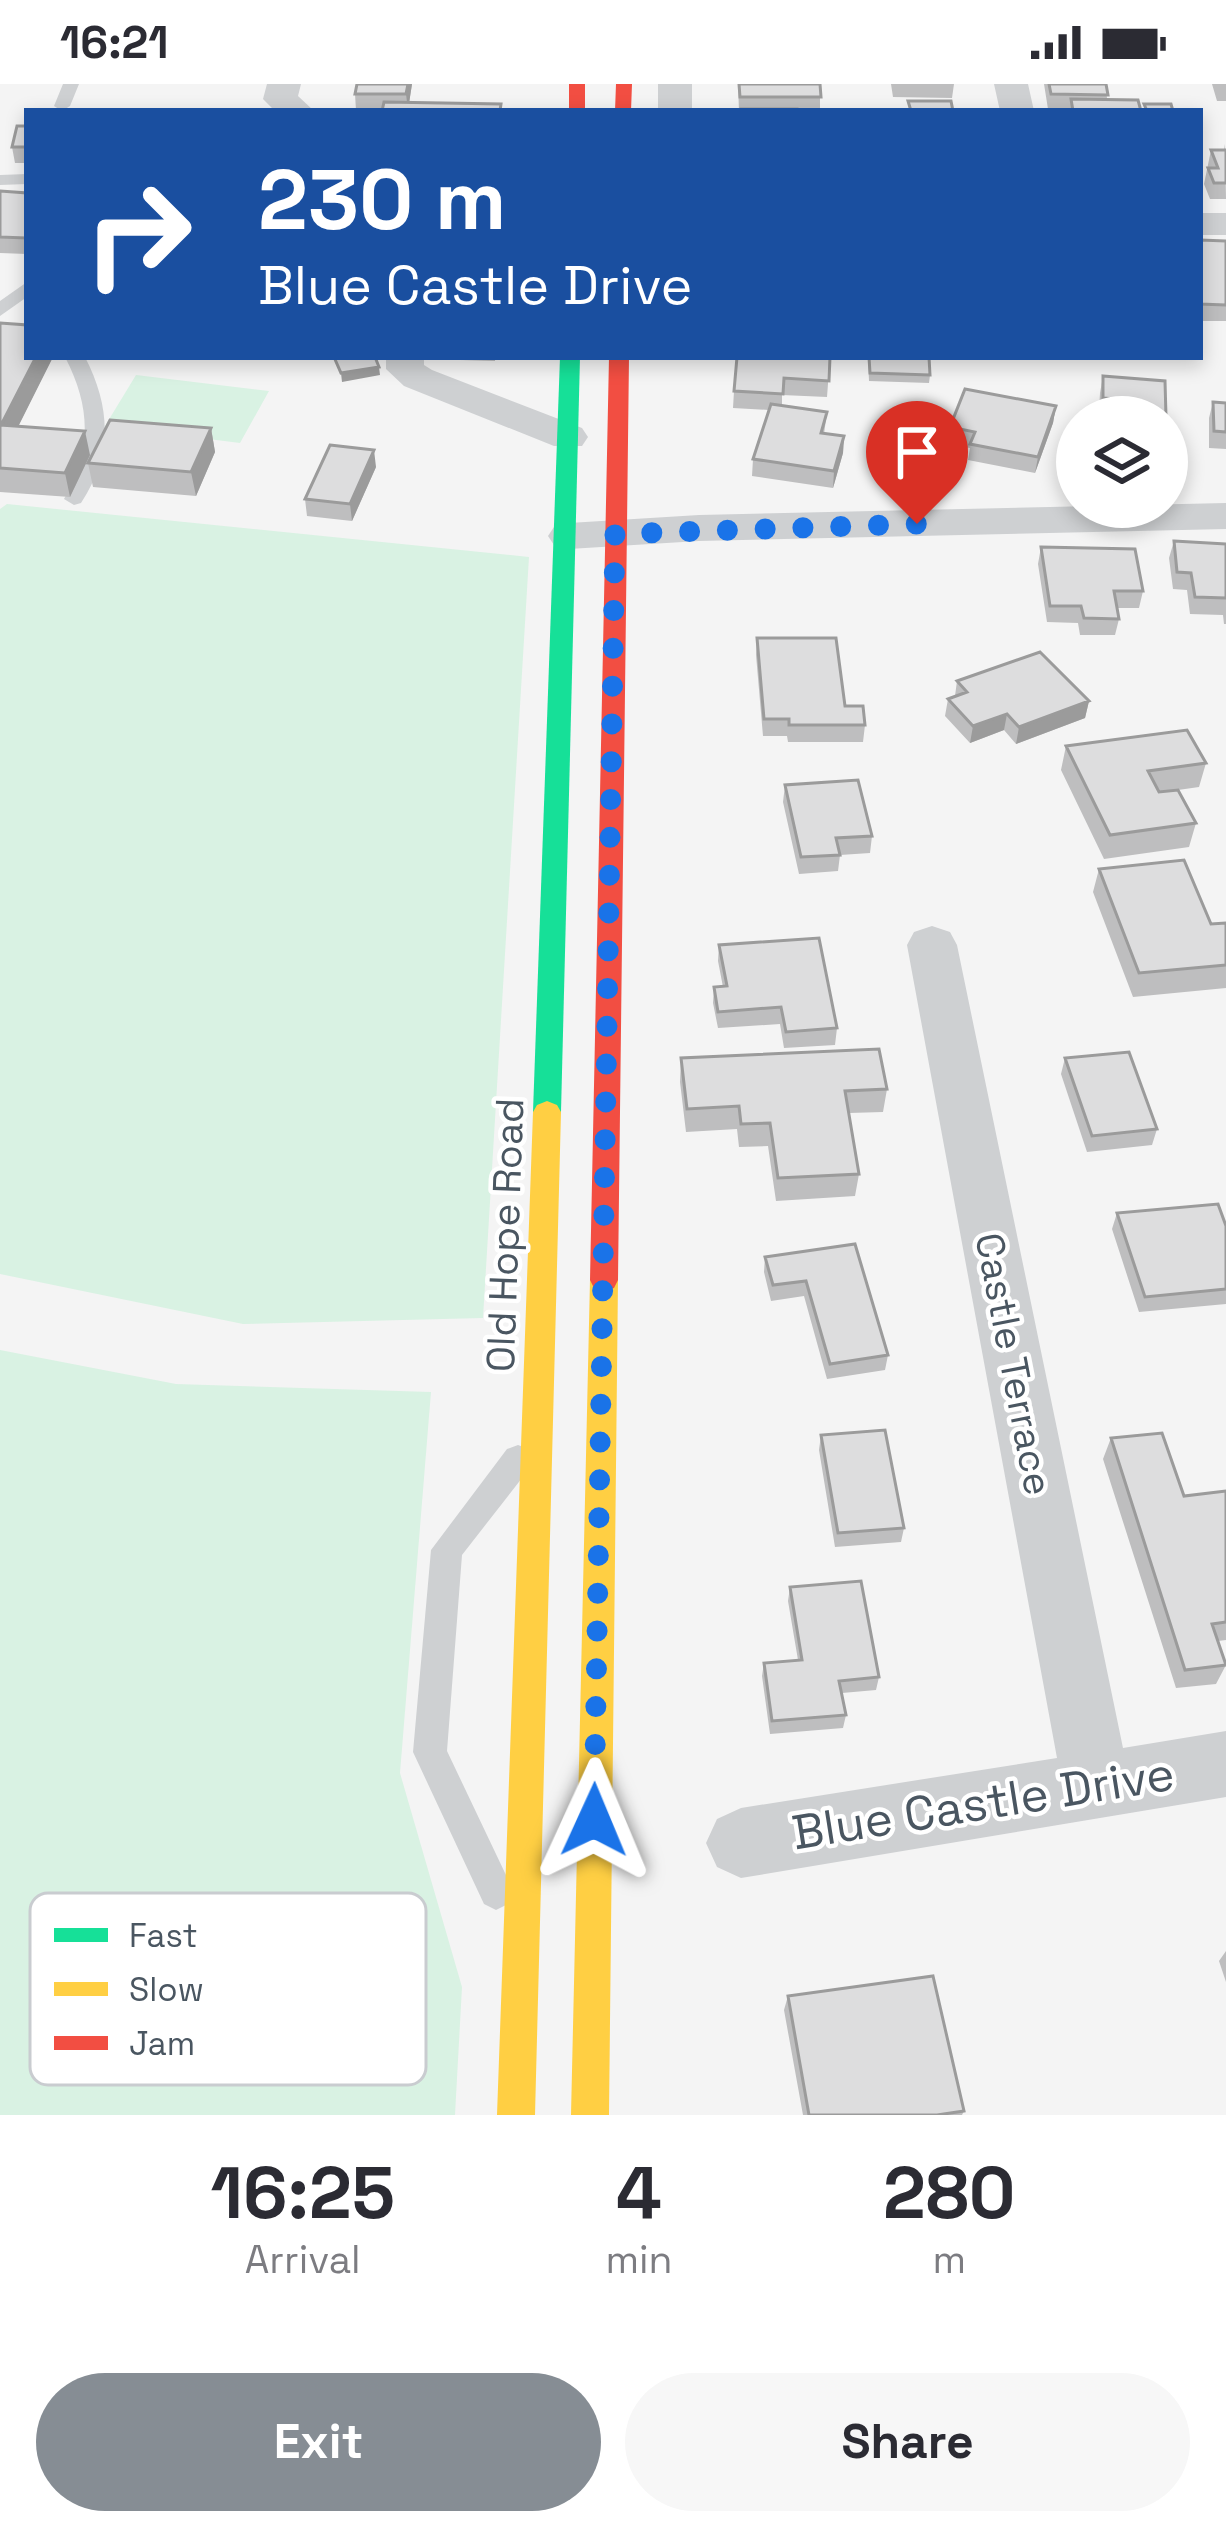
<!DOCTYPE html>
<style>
body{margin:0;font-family:"Space Grotesk",sans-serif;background:#f7f7f7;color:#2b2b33;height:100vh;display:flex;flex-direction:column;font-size:45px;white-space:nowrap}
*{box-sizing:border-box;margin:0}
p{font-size:39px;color:#7c7c81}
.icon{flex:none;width:66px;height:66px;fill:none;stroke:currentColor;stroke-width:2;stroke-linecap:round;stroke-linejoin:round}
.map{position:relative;height:2031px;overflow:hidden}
.details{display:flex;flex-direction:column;background:#fff;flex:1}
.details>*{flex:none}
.top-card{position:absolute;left:24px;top:24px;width:1179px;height:252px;border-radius:0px;box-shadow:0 6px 18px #0003;background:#1a4fa0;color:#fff;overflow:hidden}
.tools{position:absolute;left:1056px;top:312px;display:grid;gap:24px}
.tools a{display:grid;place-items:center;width:132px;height:132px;border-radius:50%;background:#fff;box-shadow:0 6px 18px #0003;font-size:60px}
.pin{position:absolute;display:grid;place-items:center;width:102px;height:102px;color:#fff;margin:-123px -51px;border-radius:50% 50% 50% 0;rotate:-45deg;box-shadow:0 0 12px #0007}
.pin .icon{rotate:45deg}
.me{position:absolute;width:132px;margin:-66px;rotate:1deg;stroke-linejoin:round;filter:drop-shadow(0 0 9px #0008)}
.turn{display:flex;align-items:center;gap:42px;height:252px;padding:0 36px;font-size:54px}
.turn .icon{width:156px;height:156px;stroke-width:2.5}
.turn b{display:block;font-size:84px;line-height:102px}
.eta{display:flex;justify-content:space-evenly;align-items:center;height:204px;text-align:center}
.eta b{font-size:72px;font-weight:600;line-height:84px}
.button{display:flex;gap:24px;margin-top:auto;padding:24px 36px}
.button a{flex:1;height:138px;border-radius:72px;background:#868d94;color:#fff;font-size:48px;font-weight:600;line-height:138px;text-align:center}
.button a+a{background:#f7f7f7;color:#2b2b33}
.status{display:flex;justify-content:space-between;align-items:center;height:84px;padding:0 60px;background:#fff;direction:ltr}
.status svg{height:33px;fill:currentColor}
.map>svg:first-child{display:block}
</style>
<div class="status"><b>16:21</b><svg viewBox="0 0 49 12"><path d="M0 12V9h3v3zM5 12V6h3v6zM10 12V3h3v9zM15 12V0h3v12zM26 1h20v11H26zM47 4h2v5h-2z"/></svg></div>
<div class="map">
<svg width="1226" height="2031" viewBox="0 0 1226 2031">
<rect width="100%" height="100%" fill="#f4f4f4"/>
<path fill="#d9f2e3" d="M136,291l133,16 -29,52 -135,-17z
M7,420l522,53 -46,761 -240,6 -243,-50v-765z
M0,1266l176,34 255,8 -31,381 62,214 -7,128h-455z"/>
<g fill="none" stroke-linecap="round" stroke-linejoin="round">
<path fill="#ced0d2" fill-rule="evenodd" d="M63,0h16l-9,22 -8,5 -8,-5z
M27,90v10l-27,1v-10z
M27,198v15l-27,19v-15z
M65,273h20c26,51 28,97 -4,146l-7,2 -10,-6c28,-49 27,-92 1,-142z
M518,1361l11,4 4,10 -4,10 -67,86 -15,196 67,141 -6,12 -12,6 -12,-6 -71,-152 18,-202 76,-101z"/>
<path fill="#ced0d2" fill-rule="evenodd" d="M267,0h34l-3,12 16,15h-39l-12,-12z
M658,0h34v27h-34z
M994,0h34l6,27h-34z
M1200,129h26v22h-26z
M386,273h38v8l8,5 150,58 6,9 -6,9h-28l-150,-60 -18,-17z
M1226,419v26l-527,12 -130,8 -15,-4 -6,-9 6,-9 15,-4 130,-8z
M932,842l18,6 7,13 166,803 103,-17v66l-485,81 -24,-11 -11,-24 11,-24 24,-11 316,-50 -150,-813 7,-13z"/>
<path fill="#16e098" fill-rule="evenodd" d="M560,273h20l-19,755 -4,7h-20l-4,-7z"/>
<path fill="#ffcf43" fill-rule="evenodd" d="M547,1017l10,4 4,7 -26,1003h-38l36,-1003 4,-7z
M604,1184l10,4 4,8 -9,835h-38l19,-835 4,-8z"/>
<path fill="#f24e42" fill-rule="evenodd" d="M569,0h16v27h-16z
M616,0h16l-1,27h-16z
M609,273h20l-11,923 -4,8 -10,4 -10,-4 -4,-8z"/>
</g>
<path fill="#bebebf" d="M357,0h55l-3,19 92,1 1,7 -146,-1 -1,-16z
M738,0h82v27h-81z
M891,0h63l-2,14 -59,-1z
M1044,0h62l1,15 34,12 -93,-2z
M1212,0h14v17h-9z
M27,42v37h-12l-3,-16z
M1225,60l1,55h-16l-6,-15 7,-34h13z
M0,107l27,2v61l-27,-1z
M1200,156l26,1v80h-26z
M0,239l53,34 -35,69 72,29 -20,42 -70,-5z
M426,273h69v4l-69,-2z
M830,273l-3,40 -45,-2v11l45,6 -3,22 20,2 -1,17 -10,35 -81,-12 1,-17 16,-49 -36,-2 1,-17z
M868,273l62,18 -1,8 -60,-2z
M1103,292l63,41h-75l1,-7h7l1,-17z
M1213,318l13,1v46l-17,-1v-30z
M1056,322l-3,17 -18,50 -67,-13 2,-12 -23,-4 3,-17z
M211,344l4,24 -19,44 -103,-9 -5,-24z
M376,383l-24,54 -45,-5 -2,-17z
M1174,457l52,3v80h-2l-1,-9 -33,-1 -3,-24 -14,-1 -4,-31z
M1041,463l102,44 -4,17h-22l2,11 -4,16h-35l-2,-12 -31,-1 -9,-58z
M757,554l88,68 20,19 -2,17h-75l-1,-6h-24l-7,-81z
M957,597l132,20 -4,17 -69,26 -12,-14 -34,13 -25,-27 3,-17 7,-3z
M1066,662l140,17 -7,24 -21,3 18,33 -7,24 -85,12 -43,-89z
M785,701l87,51 -2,17 -30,2 -2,16 -39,3 -16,-72z
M1099,785l112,55 15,-1v65l-93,9 -40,-105z
M719,861l118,83 -2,17 -51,3 -4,-24 -62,4 -5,-25 1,-16h9l-5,-26z
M681,974l206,31 -4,23 -34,1 10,61 -4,22 -79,5 -8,-55 -29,1 -2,-18 -51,3 -6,-50z
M1065,974l92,71 -5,16 -65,7 -26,-78z
M1117,1129l109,13v78l-87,8 -27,-83z
M855,1160l33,111 -3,15 -58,9 -23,-83 -33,5 -7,-29 1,-15z
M821,1351l83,93 -3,14 -66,5 -16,-97z
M1111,1354l73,58 42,-5v149l-8,1 8,24 -10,19 -40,4 -73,-229z
M790,1503l89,90 -3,13 -34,3 4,22 -3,13 -73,6 -8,-58 2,-13 34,-3 -10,-59z
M1226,1867v31l-7,-21z
M788,1912l176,115 -2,4h-159l-19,-105z"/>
<path fill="#9b9b9b" d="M408,0h4l-4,26 -2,-16z
M36,273h17l-46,92 -6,-24z
M379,283l1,8 -38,7 -1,-9z
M1056,322l-3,17 -18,50 3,-16z
M211,344l4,24 -19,44 -5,-24z
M85,347l5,24 -20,42 -5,-24z
M844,352l-1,17 -10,35 1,-17z
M374,366l2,17 -24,54 -2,-17z
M1089,617l-4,17 -69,26 3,-17z
M1007,630l-3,16 -34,13 3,-17z"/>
<path fill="#ddddde" stroke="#9b9b9b" stroke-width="3" d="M357,0h51l-2,10h-51z
M739,0h81l1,13h-81z
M1049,0h57l2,11 -57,-1z
M1071,15l67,1 3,11h-68z
M908,17h43l2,10h-42z
M384,18l117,2 -1,7h-118z
M1144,20h27l2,7h-26z
M741,25h56v2h-56z
M17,42h10v21h-15z
M1211,66h15v33h-12l-6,-15h10z
M0,107l27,2 -1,45 -26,-1z
M1200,156l26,1v64l-26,-1z
M0,239l27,2v32h9l-35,68 84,6 -20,42 -65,-5z
M334,273h41l4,10 -38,6z
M737,273h93l-1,24 -45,-3 -1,16 -49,-3z
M869,273h60l1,18 -60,-2z
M1103,292l62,5 1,36h-74v-7l34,3v-13l-23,-2z
M965,305l91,17 -18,51 -68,-13 5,-12 -25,-5z
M1213,318l13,1v29l-12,-1z
M771,320l56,8 -6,21 23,3 -10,35 -81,-12z
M110,336l101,8 -20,44 -103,-9z
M330,361l44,5 -24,54 -45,-5z
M1174,457l52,3v54l-31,-1 -4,-24 -14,-1z
M1041,463l94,2 8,42h-29l5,28 -35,-1 -3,-12h-31z
M757,554h79l9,68h18l2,19h-76v-6h-25z
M1040,568l49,49 -70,26 -12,-13 -34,12 -25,-27 19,-7 -10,-11z
M1187,646l19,33 -58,8 11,21 19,-2 18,33 -86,12 -44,-89z
M858,696l14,56 -36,2 4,17 -39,2 -16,-72z
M1184,776l27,64 15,-1v42l-87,8 -40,-104z
M819,854l18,90 -51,4 -5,-25 -63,5 -4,-25 13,-1 -8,-41z
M879,965l8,40 -42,2 14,83 -81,4 -8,-55 -29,1 -2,-18 -52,3 -6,-51z
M1129,968l28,77 -65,7 -27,-78z
M1218,1120l8,22v63l-81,8 -28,-84z
M855,1160l33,111 -58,9 -24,-83 -33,4 -8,-28z
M885,1346l19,98 -66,5 -17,-98z
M1162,1349l22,63 42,-5v131l-14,2 14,41 -41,5 -74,-232z
M861,1497l18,96 -40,4 7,34 -74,6 -8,-58 38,-3 -12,-73z
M933,1892l31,135 -27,4h-128l-21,-119z"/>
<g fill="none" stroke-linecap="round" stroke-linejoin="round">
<path stroke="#1a73e8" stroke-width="21" stroke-dasharray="0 37.8" d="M594,1736l21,-1286 302,-10"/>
</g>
<g text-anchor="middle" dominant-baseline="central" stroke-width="9" stroke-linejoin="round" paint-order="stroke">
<g font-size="39" fill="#4a5661" stroke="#fff">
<text transform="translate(505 1151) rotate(-88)">Old Hope Road</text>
<text transform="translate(1014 1280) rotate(79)">Castle Terrace</text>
</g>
<g font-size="48" fill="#4a5661" stroke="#fff">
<text transform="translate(983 1719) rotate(-9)">Blue Castle Drive</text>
</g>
</g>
<rect x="30" y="1809" width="396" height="192" rx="18" fill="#fff" stroke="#c9ccd0" stroke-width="3"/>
<rect x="54" y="1844" width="54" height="14" fill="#16e098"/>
<rect x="54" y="1898" width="54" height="14" fill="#ffcf43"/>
<rect x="54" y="1952" width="54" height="14" fill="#f24e42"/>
<g font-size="33" fill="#4a5661">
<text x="129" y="1863">Fast</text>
<text x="129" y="1917">Slow</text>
<text x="129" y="1971">Jam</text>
</g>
</svg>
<div class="tools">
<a><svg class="icon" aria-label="layers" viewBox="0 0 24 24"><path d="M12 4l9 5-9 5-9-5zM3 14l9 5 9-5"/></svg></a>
</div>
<div class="pin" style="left:917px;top:440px;background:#d93025"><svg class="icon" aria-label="arrive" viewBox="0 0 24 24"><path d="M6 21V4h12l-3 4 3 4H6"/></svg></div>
<svg class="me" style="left:594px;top:1736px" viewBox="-20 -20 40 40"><path d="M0-17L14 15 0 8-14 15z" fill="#1a73e8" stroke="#fff" stroke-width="4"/></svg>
<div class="top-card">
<div class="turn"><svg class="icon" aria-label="right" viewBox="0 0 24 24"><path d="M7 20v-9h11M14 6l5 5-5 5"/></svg><div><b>230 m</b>Blue Castle Drive</div></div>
</div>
</div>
<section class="details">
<div class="eta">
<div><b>16:25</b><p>Arrival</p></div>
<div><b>4</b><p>min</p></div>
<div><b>280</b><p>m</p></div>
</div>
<div class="button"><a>Exit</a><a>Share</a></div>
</section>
